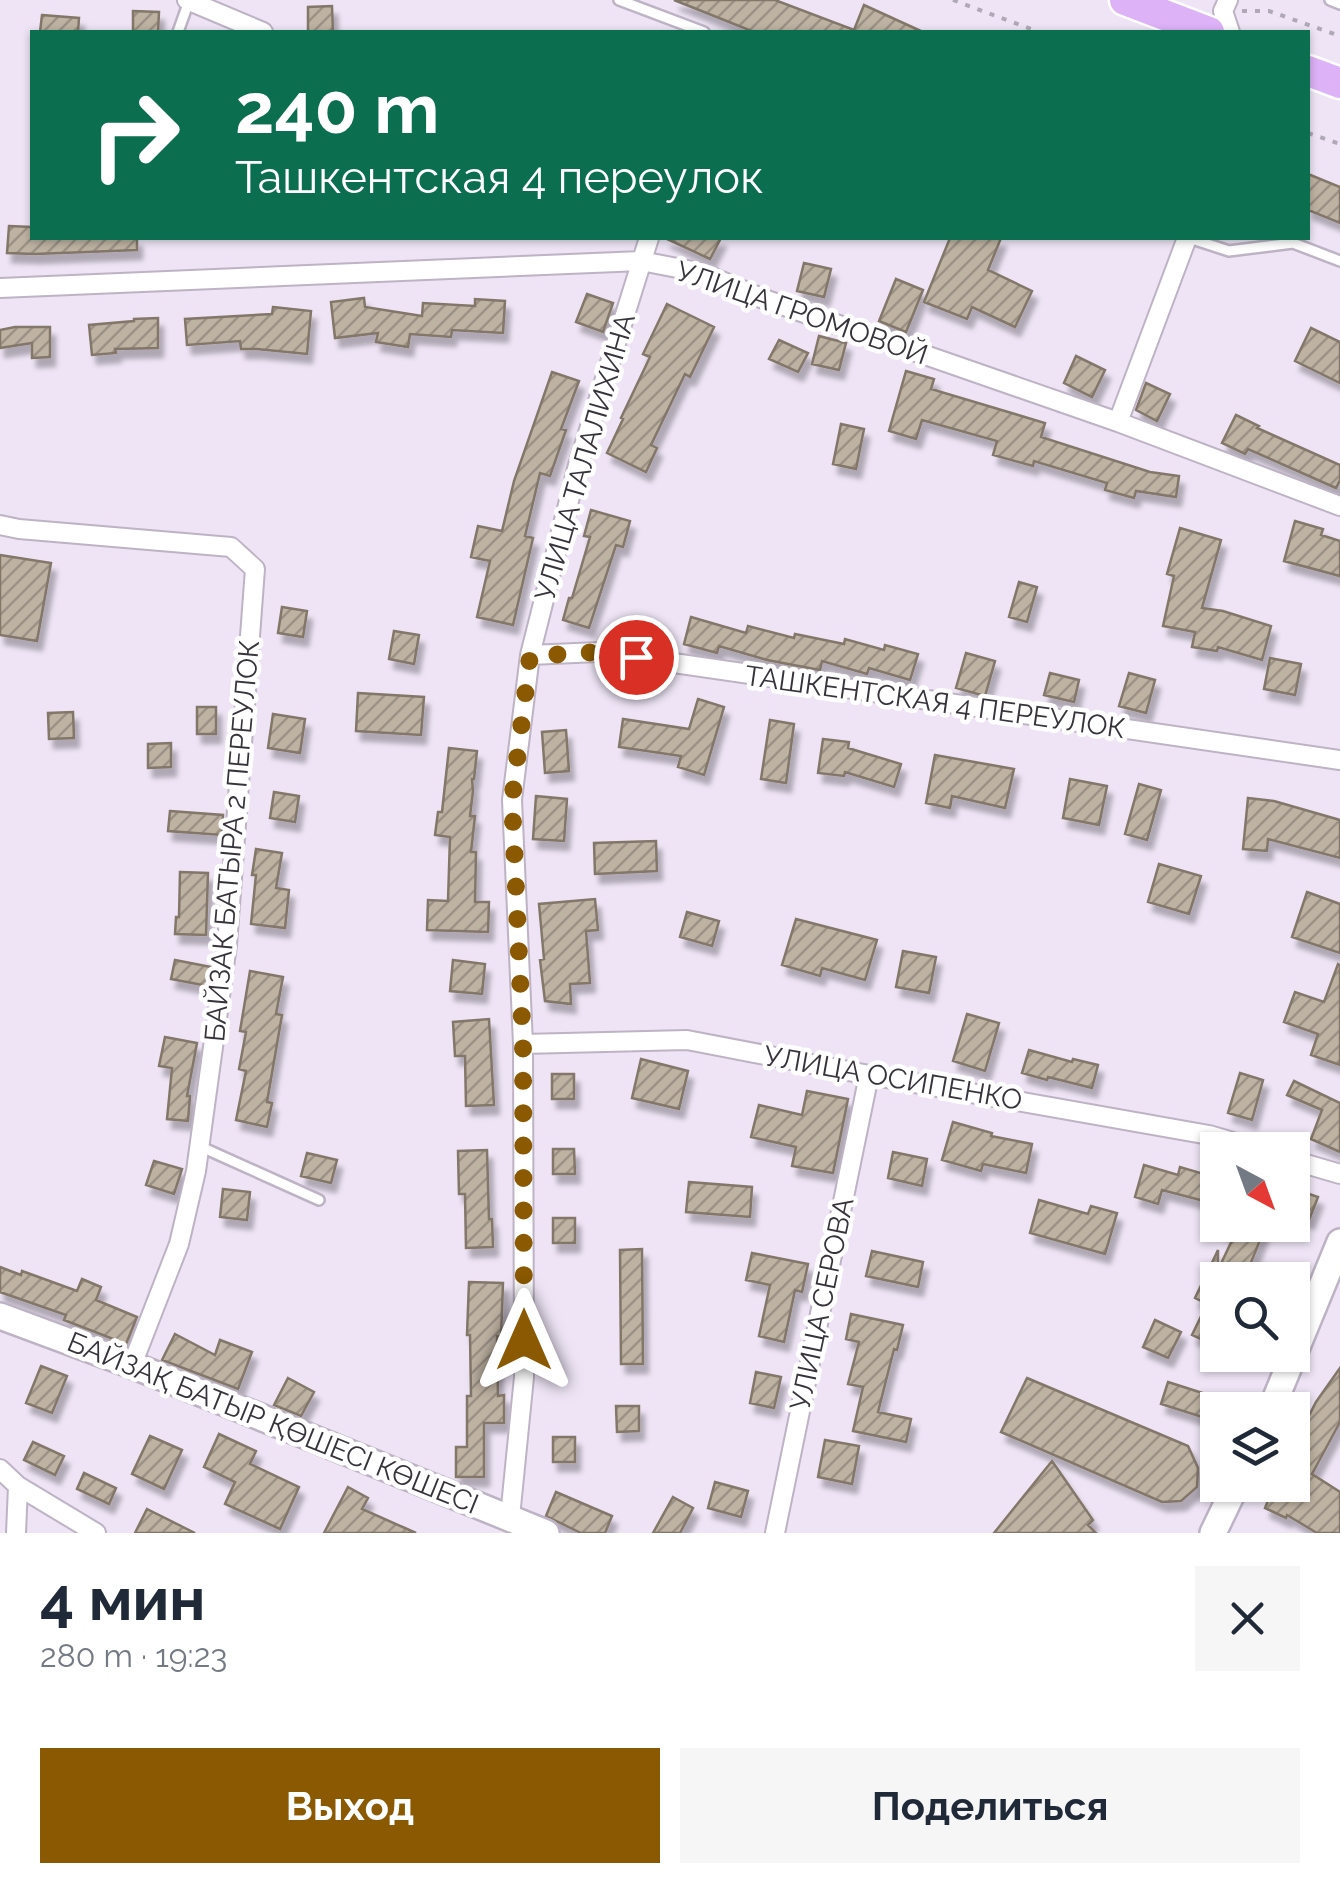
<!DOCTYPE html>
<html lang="ru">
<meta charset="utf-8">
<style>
body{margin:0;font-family:Raleway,sans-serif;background:#f6f6f7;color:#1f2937;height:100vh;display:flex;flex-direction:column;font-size:38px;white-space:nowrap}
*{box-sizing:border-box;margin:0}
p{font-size:32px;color:#747a83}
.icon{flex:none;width:55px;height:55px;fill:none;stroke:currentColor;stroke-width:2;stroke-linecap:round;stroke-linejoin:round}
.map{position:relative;height:1533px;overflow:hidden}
.side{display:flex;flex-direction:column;background:#fff;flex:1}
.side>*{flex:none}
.banner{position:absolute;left:30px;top:30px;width:1280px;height:210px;border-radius:0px;box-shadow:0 2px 8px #0004;background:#0b6e4f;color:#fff;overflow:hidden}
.needle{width:65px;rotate:139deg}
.controls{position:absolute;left:1200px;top:1132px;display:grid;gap:20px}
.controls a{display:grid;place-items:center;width:110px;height:110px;border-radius:0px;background:#fff;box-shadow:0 2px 8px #0004;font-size:50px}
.pin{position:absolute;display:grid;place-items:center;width:85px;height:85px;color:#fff;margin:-42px;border:5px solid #fff;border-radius:50%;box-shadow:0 2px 10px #0007}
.me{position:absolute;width:110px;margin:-55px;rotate:0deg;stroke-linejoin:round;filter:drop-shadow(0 0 8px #0008)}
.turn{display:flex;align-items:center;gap:35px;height:210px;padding:0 40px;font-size:45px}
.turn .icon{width:130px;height:130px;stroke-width:2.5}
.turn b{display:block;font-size:70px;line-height:85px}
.round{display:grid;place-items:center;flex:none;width:105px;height:105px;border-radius:0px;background:#f6f6f7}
.headline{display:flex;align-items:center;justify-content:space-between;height:170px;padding:0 40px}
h1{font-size:60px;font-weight:700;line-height:75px}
.button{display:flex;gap:20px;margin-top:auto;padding:20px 40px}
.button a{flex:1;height:115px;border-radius:0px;background:#8a5901;color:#fff;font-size:40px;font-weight:700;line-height:115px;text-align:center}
.button a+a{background:#f6f6f7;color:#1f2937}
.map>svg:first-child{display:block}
</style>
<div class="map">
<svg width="1340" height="1533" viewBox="0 0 1340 1533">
<defs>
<pattern id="building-hatch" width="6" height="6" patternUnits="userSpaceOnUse" patternTransform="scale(2.5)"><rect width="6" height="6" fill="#beb2a2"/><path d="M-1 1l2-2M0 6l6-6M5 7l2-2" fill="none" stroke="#9b9185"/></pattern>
<filter id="shadow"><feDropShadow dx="5" dy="9" stdDeviation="2.5" flood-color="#0004"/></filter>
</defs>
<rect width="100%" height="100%" fill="#eee4f5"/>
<path fill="url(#building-hatch)" stroke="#837769" stroke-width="2.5" filter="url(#shadow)" d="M674,0h101l79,30 10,-25 59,27h-169z
M332,6l1,26h-25v-25z
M133,11l26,1 -1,20h-25z
M42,15l37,3 -1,14h-38z
M1308,174l32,13v36l-32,-13z
M9,226l23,1v11h105v12l-102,4 -28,-1z
M665,238h56l-11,21z
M950,238h51l-13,32 44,21 -17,36 -43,-20 -5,12 -43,-17z
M804,263l27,6 -7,28 -27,-6z
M896,279l27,11 -17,42 -27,-11z
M587,294l26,9 -10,29 -27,-10z
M364,298l1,9 57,9 1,-13 52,3v-7l30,2 -2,32 -51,-3 -1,7 -41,-3 -2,13 -32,-5 2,-9 -43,5 -4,-36z
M667,304l47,23 -24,50 -5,-3 -34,71 6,3 -11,24 -39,-19 16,-34 -2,-1 29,-61 -7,-3z
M273,307l38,4 -4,43 -50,-5h-16l-1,-8 -53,4 -2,-26 87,-5z
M158,318v30l-43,1 1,4 -24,2 -3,-30 45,-4v-2z
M15,327h35v30l-18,1v-15l-32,5v-18z
M1311,328l29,14v41l-45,-22z
M819,336l27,7 -7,27 -27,-6z
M779,340l29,13 -10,19 -29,-13z
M1076,356l29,14 -13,27 -28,-14z
M906,371l28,8 -3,10 114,34 -4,14 109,35 29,4 -3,21 -40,-6 -2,7 -29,-8 2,-7 -73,-22 -1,5 -40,-11 4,-14 -75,-21 -6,19 -27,-8z
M552,372l27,9 -18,48 5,1 -16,46 -10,-3 -15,63 8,2 -20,87 -36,-8 13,-56 -19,-4 7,-31 24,5 12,-50z
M1146,383l24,11 -13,27 -21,-11z
M1236,415l23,11 -2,2 83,37v15l-4,8 -88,-39 -3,5 -23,-11z
M841,424l23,5 -8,40 -23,-5z
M591,510l39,11 -7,26 -7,-2 -27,83 -26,-8 6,-22h3l18,-61 -6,-1z
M1295,521l28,8 -2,6 19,6v35l-56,-15z
M1180,528l41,12 -19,68 21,3 48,15 -9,34 -44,-13 -1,4 -25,-4 3,-15 -32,-6 11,-50 -7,-2z
M0,555l51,8 -14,78 -37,-6z
M1019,582l18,5 -10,35 -18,-5z
M282,607l25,4 -4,26 -25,-4z
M691,617l55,16 2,-7 46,12 1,-4 49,10 1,-5 39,11 1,-5 33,9 -8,26 -41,-12 -2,6 -45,-13 -2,9 -53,-10 -48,-14 -2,7 -33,-9z
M394,631l25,4 -5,29 -25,-5z
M966,653l29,8 -10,35 -29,-8z
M1270,658l31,6 -6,31 -31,-6z
M1050,673l29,7 -5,22 -30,-7z
M1129,673l26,7 -9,33 -27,-7z
M358,693l66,4 -3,38 -65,-4z
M698,699l26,8 -20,68 -26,-8 3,-11 -62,-9 4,-28 66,10z
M197,707h19v27h-19z
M73,712l1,26 -25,1 -1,-26z
M273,714l32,5 -5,34 -32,-5z
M770,720l24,4 -8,59 -25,-4z
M566,730l3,41 -24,2 -3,-41z
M823,739l26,3 -1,6 53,16 -7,23 -49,-15 -1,4 -26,-3z
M171,743v24l-23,1v-24z
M449,748l28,3 -3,28h-2l1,12 -3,25h5l-4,36h5l-1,50h14l-1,30 -61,-2 1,-30 20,1 2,-64 -15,-2 3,-23h4z
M935,755l79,14 -9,39 -53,-12 -2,12 -24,-5z
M1070,779l37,7 -8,39 -36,-7z
M1139,784l22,6 -14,50 -22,-6z
M274,792l25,4 -4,26 -25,-4z
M536,796l31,3 -3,42 -31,-2z
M1248,798l26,3 66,19v38l-72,-19 -1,12 -24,-2z
M170,811l53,4 -1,20 -54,-4z
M656,841l1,30 -62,3 -1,-31z
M256,849l26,4 -6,35 13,2 -4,38 -34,-4 5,-49h-4z
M1159,864l42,12 -12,38 -41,-12z
M180,872l28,1 -2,62 -31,-1 1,-17h3z
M1307,892l33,12v49l-48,-16z
M595,899l3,31 -12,1 4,52 -20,1 1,20 -26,-3 -5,-41 4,-1 -5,-55z
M687,912l32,9 -7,25 -32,-9z
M796,919l81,21 -12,40 -43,-12 -2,8 -38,-11z
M903,951l33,6 -7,36 -33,-6z
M175,960l36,7 -3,19 -37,-7z
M453,960l32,4 -3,30 -32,-3z
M1338,964l2,1v100l-29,-10 7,-21 -34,-12 11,-30 29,10z
M250,971l33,6 -7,37 6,1 -15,87 5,1 -5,24 -31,-7 10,-49 -7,-2 7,-37 -6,-1z
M967,1014l32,9 -14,48 -32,-10z
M489,1019l5,86 -28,1 -1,-50h-10l-2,-34z
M165,1037l32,6 -10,53h3l-2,25 -21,-2 5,-51 -13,-2z
M1029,1050l43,12 1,-3 25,6 -6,23 -44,-11 -1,3 -25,-7z
M641,1059l47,12 -9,38 -47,-11z
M1240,1073l23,7 -11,40 -24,-7z
M552,1074h22v25h-22z
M1294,1081l46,22v49l-29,-13 11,-29 -35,-15z
M807,1091l41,8 -15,74 -41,-7 4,-19 -45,-10 8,-32 43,10z
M953,1122l39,11 -1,3 41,8 -6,29 -43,-9 -2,7 -39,-11z
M553,1149h21l1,25h-22z
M487,1150l2,69h3l1,28 -27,1 -1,-54h-6l-1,-43z
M893,1152l34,7 -5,27 -34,-8z
M307,1153l30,7 -6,23 -30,-7z
M154,1161l28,8 -8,25 -28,-9z
M1144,1165l34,10 2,-8 31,9 -7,25 -42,-11 -4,14 -23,-7z
M689,1182l63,5 -2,30 -64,-5z
M1292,1188l26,9 -9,23 -17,-7z
M223,1189l27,3 -3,28 -27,-3z
M1039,1200l49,14 3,-8 26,7 -12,41 -75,-21z
M553,1218h22v25h-22z
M1210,1225h56l-22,55h-26v67l-26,-12 15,-31 -12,-6 23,-48v20l16,-34z
M642,1249l1,115h-22l-1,-114z
M872,1251l51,11 -5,25 -52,-11z
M752,1253l56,11 -6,28 -7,-2 -11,52 -25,-6 11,-51 -24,-5z
M0,1267l21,8 1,-4 55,20 5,-12 19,8 -5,13 41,17 -11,27 -62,-24 2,-5 -66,-23z
M469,1282l34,1 -2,53h-4l1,60 6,-1v28h-20v54h-28v-30h11v-51h4l-1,-61h-3z
M851,1314l52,11 -6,25 -3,-1 -16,63 33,7 -5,23 -53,-11 10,-44 -15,-3 11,-42 -13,-3z
M1155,1320l26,12 -13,26 -25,-11z
M175,1334l40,21 5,-15 32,12 -14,37 -76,-29z
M41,1366l26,10 -15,37 -26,-10z
M1340,1368v54l-28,52 28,18v41h-23l-30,-18 -1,3 -21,-10 9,-23h18v-36l24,-47z
M756,1372l25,5 -7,31 -24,-5z
M288,1378l26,14 -13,24 -27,-11z
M1027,1378l161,68 10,22 -1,19 -16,14 -19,1 -161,-70z
M1168,1382l50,16v24l-57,-18z
M616,1406h23v25l-22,1z
M219,1434l37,17 -6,13 49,23 -19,42 -55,-25 10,-22 -31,-15z
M150,1436l32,14 -18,39 -32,-15z
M553,1437h22v25h-22z
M825,1440l34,6 -7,38 -34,-7z
M33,1442l31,14 -9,19 -31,-15z
M1052,1461l41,59 -5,5 8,8h-102z
M84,1473l32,15 -7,16 -32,-15z
M715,1482l33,9 -7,26 -33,-9z
M348,1487l20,11 -6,11 54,24h-92z
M556,1492l56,24 -7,17h-24l-35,-17z
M673,1497l20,11 -13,25h-27z
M147,1509l48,24h-60z"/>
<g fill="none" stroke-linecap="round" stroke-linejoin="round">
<defs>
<path id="service" d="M619,0l85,32
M1330,0l10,4
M178,32l11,-31
M1189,238l40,13 64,-8 47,18
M199,1146l120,54"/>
<path id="minor" d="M187,0l76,32
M1228,0l-5,11 7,21
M0,288l641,-27 62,12 58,25 357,124 222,84
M1118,422l69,-184
M0,525l19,4 212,18 24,22 -28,376 -31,226 -17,73 -47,121
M530,655l68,-3 742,108
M523,1044l164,-4 182,35 340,60 51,15
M1292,1160l48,14
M0,1469l18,17 78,47
M510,1517l14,-140 -1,-333 -11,-244 18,-145 48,-190 71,-227
M16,1533l2,-47
M775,1533l94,-458"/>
<path id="secondary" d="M0,1316l132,49 414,168
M1271,1410l69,-168
M1213,1533l23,-48"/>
<path id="primary" d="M1125,0l84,32
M1308,71l32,12"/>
</defs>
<use href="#service" stroke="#bdb3c4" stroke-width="14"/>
<use href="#minor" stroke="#bdb3c4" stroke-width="22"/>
<use href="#secondary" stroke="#bdb3c4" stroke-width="30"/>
<use href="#primary" stroke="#fff" stroke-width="35"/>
<path stroke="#b0a8b6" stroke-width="4" stroke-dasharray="5 8" stroke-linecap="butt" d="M953,0l86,32
M1242,11h27l71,25
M1308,133l32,11"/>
<use href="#service" stroke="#fff" stroke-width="9"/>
<use href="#minor" stroke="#fff" stroke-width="18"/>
<use href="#secondary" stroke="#fff" stroke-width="25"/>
<use href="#primary" stroke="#ddb2f7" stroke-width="30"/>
</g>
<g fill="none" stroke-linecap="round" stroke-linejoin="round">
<path stroke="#8a5901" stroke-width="18" stroke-dasharray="0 32.4" d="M524,1340l-1,-296 -11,-244 18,-144 68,-4 38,5"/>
</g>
<g text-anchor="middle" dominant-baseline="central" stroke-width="9" stroke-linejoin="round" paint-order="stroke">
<g font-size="28" fill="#37333a" stroke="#fff">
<text transform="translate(802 313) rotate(19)">УЛИЦА ГРОМОВОЙ</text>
<text transform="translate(585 457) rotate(-74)">УЛИЦА ТАЛАЛИХИНА</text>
<text transform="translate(935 702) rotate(8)">ТАШКЕНТСКАЯ 4 ПЕРЕУЛОК</text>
<text transform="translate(232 841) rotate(-85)">БАЙЗАК БАТЫРА 2 ПЕРЕУЛОК</text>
<text transform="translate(893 1078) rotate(10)">УЛИЦА ОСИПЕНКО</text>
<text transform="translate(822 1304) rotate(-78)">УЛИЦА СЕРОВА</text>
<text transform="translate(273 1423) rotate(22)">БАЙЗАҚ БАТЫР ҚӨШЕСІ КӨШЕСІ</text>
</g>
</g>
</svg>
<div class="controls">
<a><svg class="needle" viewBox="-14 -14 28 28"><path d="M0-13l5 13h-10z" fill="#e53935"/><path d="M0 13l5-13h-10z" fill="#747a83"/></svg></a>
<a><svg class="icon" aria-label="search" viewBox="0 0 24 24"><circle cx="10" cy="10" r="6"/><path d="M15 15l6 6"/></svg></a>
<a><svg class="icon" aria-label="layers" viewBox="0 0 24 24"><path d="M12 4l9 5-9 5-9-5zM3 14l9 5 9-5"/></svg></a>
</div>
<div class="pin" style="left:636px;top:657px;background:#d93025"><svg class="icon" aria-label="arrive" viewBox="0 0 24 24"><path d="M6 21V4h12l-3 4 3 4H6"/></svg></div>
<svg class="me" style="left:524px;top:1340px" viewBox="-20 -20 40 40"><path d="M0-17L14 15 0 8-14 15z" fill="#8a5901" stroke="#fff" stroke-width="4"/></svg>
<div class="banner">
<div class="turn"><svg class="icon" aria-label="right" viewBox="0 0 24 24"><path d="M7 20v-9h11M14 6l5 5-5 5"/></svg><div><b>240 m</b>Ташкентская 4 переулок</div></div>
</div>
</div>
<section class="side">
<div class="headline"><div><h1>4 мин</h1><p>280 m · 19:23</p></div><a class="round"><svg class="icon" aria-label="close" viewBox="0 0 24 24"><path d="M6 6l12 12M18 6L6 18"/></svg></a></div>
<div class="button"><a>Выход</a><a>Поделиться</a></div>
</section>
